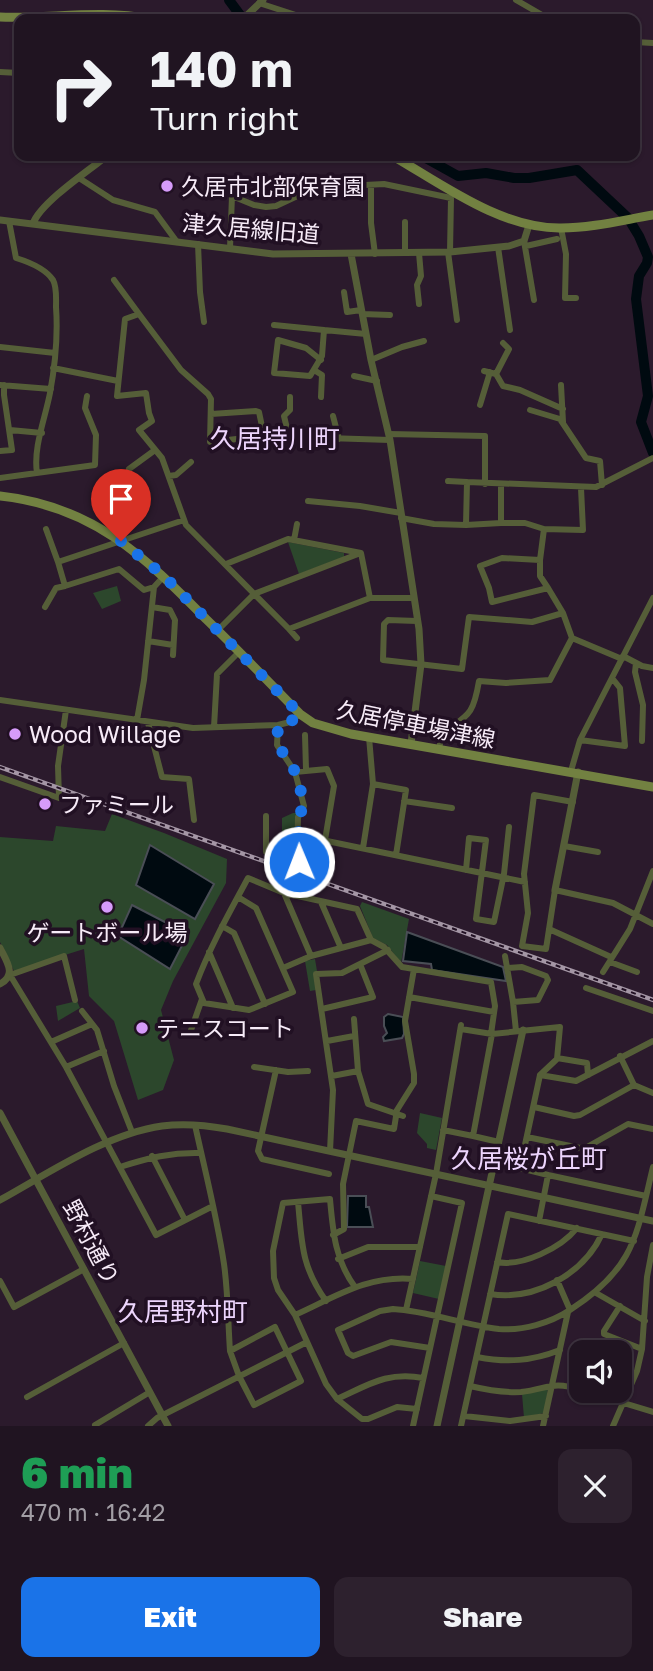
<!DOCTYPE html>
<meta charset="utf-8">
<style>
body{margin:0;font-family:"Golos Text","Noto Sans JP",sans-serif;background:#2d212e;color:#f1f3f6;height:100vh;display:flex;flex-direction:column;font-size:26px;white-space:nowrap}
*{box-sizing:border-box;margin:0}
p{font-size:23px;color:#a29ea5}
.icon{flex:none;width:38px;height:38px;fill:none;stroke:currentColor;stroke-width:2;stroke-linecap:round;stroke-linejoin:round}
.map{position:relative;height:1426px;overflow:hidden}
.side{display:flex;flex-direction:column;background:#201421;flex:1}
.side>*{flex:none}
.top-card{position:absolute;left:14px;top:14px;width:626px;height:147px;border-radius:14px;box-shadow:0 2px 5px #0004,0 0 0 2px #3d333f;background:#201421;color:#f1f3f6;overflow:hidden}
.tools{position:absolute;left:569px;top:1340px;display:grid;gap:14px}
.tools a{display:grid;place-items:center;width:63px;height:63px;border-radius:14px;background:#201421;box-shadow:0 2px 5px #0004,0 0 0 2px #3d333f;font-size:35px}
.pin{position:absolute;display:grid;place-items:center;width:60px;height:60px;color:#fff;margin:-72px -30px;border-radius:50% 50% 50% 0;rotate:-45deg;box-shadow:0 0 7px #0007}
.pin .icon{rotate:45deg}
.me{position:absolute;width:77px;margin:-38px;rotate:359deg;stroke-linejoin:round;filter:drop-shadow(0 0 5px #0008)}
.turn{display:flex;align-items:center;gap:24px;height:147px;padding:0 21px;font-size:32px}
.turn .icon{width:91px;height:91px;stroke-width:2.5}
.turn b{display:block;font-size:49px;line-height:60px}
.round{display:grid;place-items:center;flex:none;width:74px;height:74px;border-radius:14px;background:#2d212e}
.summary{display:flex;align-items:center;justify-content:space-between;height:119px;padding:0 21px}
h1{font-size:42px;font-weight:800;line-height:52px;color:#1e9e55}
.action{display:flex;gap:14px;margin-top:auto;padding:14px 21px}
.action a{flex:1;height:80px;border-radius:14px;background:#1a73e8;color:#fff;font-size:28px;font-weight:800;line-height:80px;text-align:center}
.action a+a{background:#2d212e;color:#f1f3f6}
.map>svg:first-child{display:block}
</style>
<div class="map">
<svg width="653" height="1426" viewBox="0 0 653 1426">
<rect width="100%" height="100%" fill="#2b1a2c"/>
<path fill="#2c472c" d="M288,542l56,11v4l-45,17z
M117,586l4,15 -19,8 -9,-16z
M293,813h3v23h-14v-18z
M112,814l52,19 63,26 -1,24 -53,98 -12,29 13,50 -11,30 -25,10 -24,-79 -25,-25 -5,-47 -70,22 -14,-29v-105l53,4 3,-15 49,5z
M362,902l47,17 -8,44 -14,-18 -14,-7 -13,-32z
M315,959l2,12 -3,1 2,18 -6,1 -5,-30z
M77,1001l3,7 -22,13 -2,-15z
M420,1113l22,5 -6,32 -9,-2v-4l-10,-11z
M420,1261l26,5 -7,33 -26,-6z
M548,1389l-4,24 -20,5 -2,-24z"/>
<path fill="#000a10" stroke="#4a4e56" stroke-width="2" d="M150,845l64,39 -19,35 -59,-34z
M132,905l56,29 -18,35 -52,-33z
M407,932l96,35 3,14 -74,-11 -1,-6 -28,-3z
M388,1014l15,3 1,17 -2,4 -18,3 -1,-4 4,-4 -3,-7v-9z
M348,1196h18v11h3l4,20h-26z"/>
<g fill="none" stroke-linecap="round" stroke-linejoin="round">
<path stroke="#000a10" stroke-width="10" d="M229,0l14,19
M422,156l36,20 28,-3 28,5h15l48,-8 51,48 11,18 9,21 -1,6 -8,13 -3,23 12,97 -7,26 12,31"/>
<path stroke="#555e38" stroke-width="6" d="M516,0l33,19
M259,3l49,16
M635,42l18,1
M0,72l19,1
M79,178l34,22 42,12 22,30
M371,186v37l4,31
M9,221l7,37c13,4 29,10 37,22 4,7 3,19 3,27 2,28 -1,59 -6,86 -5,26 -17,55 -13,80
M405,222v31
M561,228l5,26 -1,44h11
M524,241l10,59
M198,244l2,48 4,30
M526,246l31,-7
M498,247l12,83
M230,248l2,-52 22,9 12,2 10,-1 30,-14 21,-5 57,-3 67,14 -1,54
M448,252l9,68
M114,280l25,34
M344,292l3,20 14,-2
M419,304l-2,-19 4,-9 -2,-23
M362,314l28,1
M274,325l50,5
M0,347l55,6
M321,360l-15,-12 -28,-8 -4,33 36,3 12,-20 2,-26 42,4
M371,360l31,-13 22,-6
M53,368l65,13
M314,370l8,5 -1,22
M484,371l12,3 7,12 17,4 43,19
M496,374l13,-25 -6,-6
M354,376l23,5
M0,385l51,4
M561,385l2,37
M480,405l10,-33
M530,410l30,9 26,39 14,3 2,24
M211,414l45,-3 3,1 5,24
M333,416l6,23
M10,430l32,3
M389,434l96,2v48
M289,437l-5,-21 6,-6v-13
M390,440l-126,-4 -54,6 1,-43 -3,-5 -27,-24 -42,-56 -14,5 -8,77 29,-3 3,20 3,8 -13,9 23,28 24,67 103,104 81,-31h43
M0,451l12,-1 -8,-55v-10
M129,469l26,-19
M169,476l7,-1 15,-13
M0,478l95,-13 1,-30 -11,-27 2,-12
M448,481l19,1
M308,501l52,5 41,7
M401,518l33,6 32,1 1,-43 129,5 57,-29
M501,523h24l19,6
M466,525l35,-2v-38
M46,529l12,33 126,-42
M294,540l3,-16
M540,560v16l8,12
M58,562l7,24 54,-17 25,21 10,-3
M226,564l62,-25 73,14 9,45
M45,607l11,-19 9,-2
M152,607l18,3 5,10 -2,35
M563,613l9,25 50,21
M417,621l-29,-1 -4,4 -1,36 79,9 7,-52 63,5 31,-9 -15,-25 -56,14 -3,-14 -9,-22 22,-8 38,2 4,-31 39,1 -2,-42
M289,629l8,9
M218,630l36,-36 104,-40
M148,641l25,4
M623,656l19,10 11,2
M636,663l-1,9 8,33 -1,36
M0,700l193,28 85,-3 12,-3 10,-8
M137,720l7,-40 10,-93 10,-11
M148,723l14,54 27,2 5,41
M214,727l3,-53 22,-22
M305,735l1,34
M580,740l45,6 -5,-58 -8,-10
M439,749l3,-15c27,-20 31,-18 37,-53l27,2 44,-3 22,-42
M571,771l9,-31 73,-142
M295,772l32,-3 7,17 -9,54
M0,777l59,21 -1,-32 8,-56
M373,784l33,6 -10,65
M404,801l48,7
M573,802l-39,-7 -10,79 4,39 -6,33 24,3 9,-59 58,13 40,21
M266,816v36l29,13 2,-1 1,-47 6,-11 -9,-34 -18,-27 1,-20
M298,835l227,47
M564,846l34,6
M363,848l10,-64 -4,-47
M466,870l3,-32 17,2 -10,79 18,3 10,-48 5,-47
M284,893l27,63
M238,897l18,11 37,84 -44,18 -45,-7 -8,-19c14,-37 33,-71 52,-106l36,15 73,16 14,31 13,7 18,20 89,15 4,24 -4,28
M321,902l20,46
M222,926l12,7 31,71
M549,929l62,28
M209,952l24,56
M505,956l8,46
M610,962l27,10
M283,968l28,-12 60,-16
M507,968l15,-1 24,9 2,4 -10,20 -25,2 3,29
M603,972l27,-43 23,-58
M586,988l67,23
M409,997l85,15
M75,1000l-11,-44 -54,19 56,92 90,168 57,-29
M322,1009l51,-12 -13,-33
M82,1011l15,19 17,56 18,46
M354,1019l4,52 10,33 35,12
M461,1029l31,5 68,-7 -3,32 -17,16
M190,1033l12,-34
M327,1041l27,-5
M51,1042l41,-18
M557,1058l30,5 1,12
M66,1067l38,-16
M254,1067l34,5 20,-1
M276,1070l-18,81 4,8 67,15
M332,1076l26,-5
M634,1085l19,8
M534,1107l40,9 6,-1 54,-30 -14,-29
M195,1125c10,46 22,92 29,139 4,28 4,58 6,87
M443,1130l30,6 19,-102
M473,1136l26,6
M527,1137l53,11 7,-1 41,-23 25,5
M330,1151l3,-61 -17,-116 26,-1 46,-23
M152,1156l33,64
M120,1167c28,-9 52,-15 81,-14
M548,1175l98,21
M298,1202c4,41 3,64 28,99
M539,1221l9,-46 -28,-7 20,-93 36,6 77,-40
M333,1235l11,-6 -1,-45 13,-63 38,8 3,-19 17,-27v-9l-9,-53 9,-52
M338,1259l30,-12h52
M497,1262c25,5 64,-14 80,-34
M557,1280l13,30
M0,1281l14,26 70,-38
M355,1287c-20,-27 -22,-55 -25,-88l-47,4 -10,48 1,27 4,12 17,25 31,69 11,15 25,20h6l29,-12 20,2
M596,1293l49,28
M490,1294c44,7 93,-19 112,-60
M620,1306l-16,25v3l38,15
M406,1310l30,-136 25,-149
M295,1315c40,-18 73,-40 118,-36
M275,1327l26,54 -47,24 -15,-29 -9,-25z
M430,1348l-39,-6 -38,14 -5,-3 -10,-23 42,-19 13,-2c36,2 70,16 106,20 24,2 51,-6 71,-19 65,-42 66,-73 83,-143
M477,1357c30,6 55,4 83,-7
M470,1386c17,4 33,7 51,6 27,-3 31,-12 60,-2
M584,1391l69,21
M27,1397l97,-54
M337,1399c31,-14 51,-28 86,-21
M464,1416l46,5 36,-5
M95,1425l55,-33
M148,1426l9,-8 150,-76
M413,1426l49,-223 -31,-7
M461,1426l47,-212 126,27
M543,1426l25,-114
M613,1426l24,-55 5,-22 5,-72 6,-32"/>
<path stroke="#555e38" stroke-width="7" d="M243,19l20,-19
M0,220l273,34 177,-2 59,-6 15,-5 5,-16
M33,224c6,-20 56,-54 74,-68
M351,254l20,106 19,80 29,189 2,35 -10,80
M555,890l23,-118
M0,948c7,14 17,27 0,36
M0,1113l168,313
M0,1200c49,-27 106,-66 162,-74 22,-3 43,-1 65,3l426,92
M437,1426l86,-396"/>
<path stroke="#728141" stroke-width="9" d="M0,17c50,2 100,-8 150,2
M393,156c50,29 109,73 168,72 31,0 62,-8 92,-13
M0,496c93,10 144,60 206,123 32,31 63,63 94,95l13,9 38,11 302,53"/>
<defs>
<path id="rail" d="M0,767l653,233"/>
</defs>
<use href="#rail" stroke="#a496a5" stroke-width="4.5"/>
<use href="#rail" stroke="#211023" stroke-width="2" stroke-dasharray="5" stroke-linecap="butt"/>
</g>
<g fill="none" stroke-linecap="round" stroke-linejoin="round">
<path stroke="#1a73e8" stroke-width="12" stroke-dasharray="0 21.6" d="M121,541l43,35 136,138 -10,8 -12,3c-2,29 6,24 17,47 5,10 6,23 9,34l-6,11 1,45"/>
</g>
<g fill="#d69bfa" stroke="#211023" stroke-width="2.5">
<circle cx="167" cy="186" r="7"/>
<circle cx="15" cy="734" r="7"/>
<circle cx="45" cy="804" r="7"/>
<circle cx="107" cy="907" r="7"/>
<circle cx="142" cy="1028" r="7"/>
</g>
<g text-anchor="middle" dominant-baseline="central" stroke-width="7" stroke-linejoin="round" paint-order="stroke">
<g font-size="23" fill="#f7ebf8" stroke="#211023" text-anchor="start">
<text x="181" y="186">久居市北部保育園</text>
<text x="29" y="734">Wood Willage</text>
<text x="59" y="804">ファミール</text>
<text x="107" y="932" text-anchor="middle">ゲートボール場</text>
<text x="156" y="1028">テニスコート</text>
</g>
<g font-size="23" fill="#f7ebf8" stroke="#211023">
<text transform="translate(251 228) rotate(5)">津久居線旧道</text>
<text transform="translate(416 724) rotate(11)">久居停車場津線</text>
<text transform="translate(92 1242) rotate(62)">野村通り</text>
</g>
<g font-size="26" fill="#edd5fd" stroke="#211023">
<text x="275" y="438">久居持川町</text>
<text x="529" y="1158">久居桜が丘町</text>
<text x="183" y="1311">久居野村町</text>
</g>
</g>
</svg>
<div class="tools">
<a><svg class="icon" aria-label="sound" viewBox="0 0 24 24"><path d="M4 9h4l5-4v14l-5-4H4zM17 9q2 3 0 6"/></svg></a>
</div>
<div class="pin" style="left:121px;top:541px;background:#d93025"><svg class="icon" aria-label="arrive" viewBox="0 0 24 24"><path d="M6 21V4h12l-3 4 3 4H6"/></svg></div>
<svg class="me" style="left:299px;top:862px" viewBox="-20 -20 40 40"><circle r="17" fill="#1a73e8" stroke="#fff" stroke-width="3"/><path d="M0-11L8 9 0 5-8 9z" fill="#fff"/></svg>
<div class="top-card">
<div class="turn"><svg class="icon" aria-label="right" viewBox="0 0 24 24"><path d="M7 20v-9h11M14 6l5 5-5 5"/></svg><div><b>140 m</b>Turn right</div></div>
</div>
</div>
<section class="side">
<div class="summary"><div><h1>6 min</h1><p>470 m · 16:42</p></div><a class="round"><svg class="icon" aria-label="close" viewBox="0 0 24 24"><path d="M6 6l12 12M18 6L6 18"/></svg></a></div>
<div class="action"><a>Exit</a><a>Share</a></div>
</section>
